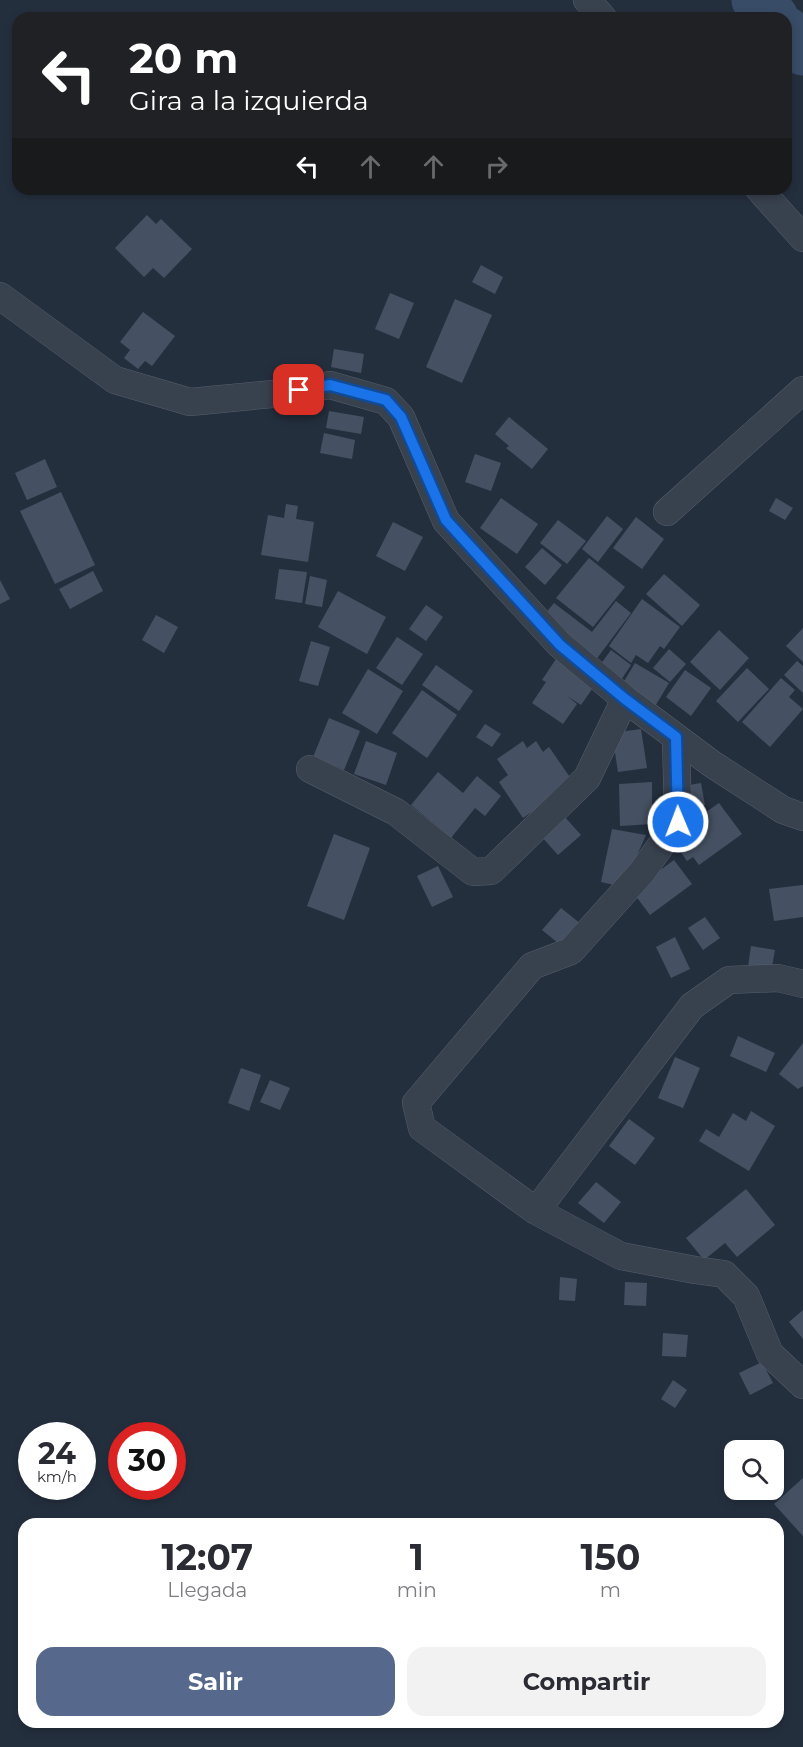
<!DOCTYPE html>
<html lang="es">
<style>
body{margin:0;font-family:Montserrat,sans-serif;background:#f2f2f3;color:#2b2b33;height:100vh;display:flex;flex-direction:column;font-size:22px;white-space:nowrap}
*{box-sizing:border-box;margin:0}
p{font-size:20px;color:#7c7c81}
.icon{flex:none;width:33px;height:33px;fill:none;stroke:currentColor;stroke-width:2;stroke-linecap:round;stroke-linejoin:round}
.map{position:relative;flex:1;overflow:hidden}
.side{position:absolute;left:18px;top:1518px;width:766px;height:210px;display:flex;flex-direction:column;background:#fff;border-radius:18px;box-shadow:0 3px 9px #0003}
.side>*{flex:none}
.banner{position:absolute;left:12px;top:12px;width:780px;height:183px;border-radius:18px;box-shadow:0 3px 9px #0003;background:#202124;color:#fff;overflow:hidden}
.tools{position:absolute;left:724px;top:1440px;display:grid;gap:12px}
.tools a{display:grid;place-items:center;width:60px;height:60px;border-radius:12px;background:#fff;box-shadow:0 3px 9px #0003;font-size:30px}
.speed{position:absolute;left:18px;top:1422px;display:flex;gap:12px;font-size:30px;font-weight:700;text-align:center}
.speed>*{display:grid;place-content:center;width:78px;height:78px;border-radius:50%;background:#fff;box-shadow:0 3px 9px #0003;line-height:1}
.speed small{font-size:15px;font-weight:400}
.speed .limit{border:9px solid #d22;background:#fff;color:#111}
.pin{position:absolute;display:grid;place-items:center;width:51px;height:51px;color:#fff;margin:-26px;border-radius:12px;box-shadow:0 3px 9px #0006}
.me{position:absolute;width:66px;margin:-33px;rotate:359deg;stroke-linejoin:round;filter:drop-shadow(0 0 4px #0008)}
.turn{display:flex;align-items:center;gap:21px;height:126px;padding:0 18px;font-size:27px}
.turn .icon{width:78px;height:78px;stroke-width:2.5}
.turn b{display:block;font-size:42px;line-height:51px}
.lanes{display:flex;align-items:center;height:57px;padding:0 18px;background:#0003;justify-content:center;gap:30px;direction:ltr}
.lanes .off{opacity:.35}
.eta{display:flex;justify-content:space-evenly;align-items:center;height:102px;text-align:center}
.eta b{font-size:36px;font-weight:700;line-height:42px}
.primary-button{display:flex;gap:12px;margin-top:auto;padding:12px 18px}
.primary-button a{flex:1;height:69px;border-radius:18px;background:#56698c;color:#fff;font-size:24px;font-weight:700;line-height:69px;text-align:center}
.primary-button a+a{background:#f2f2f3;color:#2b2b33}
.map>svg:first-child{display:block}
</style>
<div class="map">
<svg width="803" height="1747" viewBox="0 0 803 1747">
<rect width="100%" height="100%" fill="#242f3e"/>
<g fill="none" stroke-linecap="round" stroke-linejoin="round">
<path stroke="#394c67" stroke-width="51" d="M757,0l16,18
M786,32l17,18"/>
</g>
<path fill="#455162" d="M147,215l9,9 5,-5 31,30 -28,29 -11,-10 -9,9 -29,-29z
M481,265l22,12 -8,17 -23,-12z
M390,293l24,10 -15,36 -24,-10z
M455,299l37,16 -30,68 -36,-16z
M143,312l32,24 -23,30 -7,-5 -7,8 -14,-11 6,-8 -10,-8z
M334,349l30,5 -3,19 -30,-6z
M329,411l35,6 -3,17 -35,-6z
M509,417l39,32 -16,20 -26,-21 3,-2 -14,-12z
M324,433l31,7 -3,19 -32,-6z
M475,454l26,9 -10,28 -26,-9z
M45,459l12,28 -30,13 -12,-27z
M61,492l34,73 -40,19 -35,-73z
M501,498l37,26 -21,30 -37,-26z
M776,498l17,10 -8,12 -16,-9z
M286,504l12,2 -2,13 18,3 -6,40 -47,-7 7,-40 16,3z
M607,516l16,13 -25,33 -16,-13z
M636,517l28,22 -22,30 -29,-21z
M558,520l28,21 -19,23 -27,-21z
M393,522l30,15 -18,34 -29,-15z
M542,548l20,17 -17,20 -20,-18z
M589,558l36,29 -32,40 -37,-29z
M279,569l28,3 -5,31 -27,-4z
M93,571l10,20 -33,18 -11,-20z
M664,574l36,31 -18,21 -36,-32z
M310,576l17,4 -5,27 -17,-3z
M0,580l10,19 -10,5z
M338,591l48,26 -19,37 -49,-27z
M642,599l38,28 -16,22 -4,-3 -12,17 -12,-8 -5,8 -22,-17z
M616,601l15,12 -36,48 -55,-41 14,-17 38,29z
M426,605l17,12 -17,24 -17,-12z
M156,615l22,12 -14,26 -22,-13z
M803,628v34l-17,-16z
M719,630l30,28 -29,32 -30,-28z
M397,637l26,17 -21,31 -26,-17z
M311,641l19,6 -12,39 -19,-5z
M669,649l17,15 -16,18 -17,-14z
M611,650l20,15 -10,15 -21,-15z
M558,656l39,26 -16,23 -14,-9 10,8 -14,20 -31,-21 14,-21 -4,-2z
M797,661l6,5v27l-19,-18z
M635,663l34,20 -15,25 -34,-20z
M436,665l37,26 -14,20 -37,-26z
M747,668l22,21 -31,33 -22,-21z
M368,669l35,22 -26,43 -35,-21z
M685,670l26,18 -20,28 -25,-19z
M781,678l14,12 -6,7 14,12 -33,38 -28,-25z
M422,690l35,25 -30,43 -35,-25z
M329,718l31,13 -16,39 -31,-13z
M485,724l16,10 -9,13 -16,-10z
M641,729l6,39 -29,4 -6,-39z
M366,741l31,12 -11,32 -32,-11z
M523,741l4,7 9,-7 7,11 6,-5 25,36 -51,35 -24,-36 9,-7 -11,-16z
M438,772l25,21 14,-17 24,20 -16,20 -10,-8 -24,30 -40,-33z
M652,782v42l-32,2 -1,-42z
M701,783l4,22 -17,4 -4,-23z
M719,803l23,31 -43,31 -6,-8 -6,4 -17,-24z
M564,816l17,19 -23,20 -17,-19z
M612,829l34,6 -23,52 -22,-5z
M334,834l36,14 -26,72 -37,-14z
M674,860l18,24 -42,31 -18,-24z
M438,866l15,31 -21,10 -15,-31z
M803,885v32l-29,4 -5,-32z
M561,908l20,16 -18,23 -21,-17z
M705,917l15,21 -17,12 -15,-22z
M675,937l15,32 -19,9 -15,-31z
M751,946l24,4 -4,22 -23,-5z
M738,1036l37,17 -9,19 -36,-16z
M803,1043v43l-5,3 -19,-15z
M675,1057l25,11 -17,40 -25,-10z
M241,1068l20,7 -12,36 -21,-8z
M270,1080l20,8 -10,22 -20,-8z
M751,1111l24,15 -26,45 -50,-30 7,-12 13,8 14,-24 13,8z
M629,1119l26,19 -20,27 -26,-19z
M596,1182l25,20 -17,21 -26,-20z
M746,1189l29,36 -38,32 -12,-14 -21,17 -18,-22z
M560,1277l17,2 -2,22 -16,-1z
M625,1282l22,1 -1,23 -22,-1z
M803,1310v29l-14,-17z
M663,1333l25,2 -2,22 -24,-1z
M762,1362l11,21 -23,12 -11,-22z
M673,1380l14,10 -12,18 -14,-9z
M803,1478v58l-29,-32z"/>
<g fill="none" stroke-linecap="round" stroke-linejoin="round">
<defs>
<path id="minor" d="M587,0l16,18
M759,189l44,49
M0,296l115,84 75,22 93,-9 47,-8 56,16 15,16 45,104 114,124 65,54 87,65 71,46 20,7
M667,512l136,-122
M676,737l2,84 -36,51 -71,79 -39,15 -116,137 6,25 114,83 85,45 74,14 29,4 22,22 24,58 33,31
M310,769l86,43 77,60 18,-1 96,-93 38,-79
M536,1211l156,-205 37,-26 49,-2 25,6"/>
</defs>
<use href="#minor" stroke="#565f6c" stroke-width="28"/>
<use href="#minor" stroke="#38414e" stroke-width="27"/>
</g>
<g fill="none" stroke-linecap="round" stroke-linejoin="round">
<defs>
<path id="route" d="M299,390l31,-5 56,15 15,17 45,103 114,125 65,54 51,38 2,85"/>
</defs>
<use href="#route" stroke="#114b97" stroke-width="15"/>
<use href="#route" stroke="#1a73e8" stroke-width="10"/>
</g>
</svg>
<div class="tools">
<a><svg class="icon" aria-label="search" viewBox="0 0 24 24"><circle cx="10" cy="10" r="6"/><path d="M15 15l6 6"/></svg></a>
</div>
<div class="speed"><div>24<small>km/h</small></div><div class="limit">30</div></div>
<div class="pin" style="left:299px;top:390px;background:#d93025"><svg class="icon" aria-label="arrive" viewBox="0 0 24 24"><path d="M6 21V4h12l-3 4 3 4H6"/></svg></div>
<svg class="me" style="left:678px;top:822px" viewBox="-20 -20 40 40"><circle r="17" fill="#1a73e8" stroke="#fff" stroke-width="3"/><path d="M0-11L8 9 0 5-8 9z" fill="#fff"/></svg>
<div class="banner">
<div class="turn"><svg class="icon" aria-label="left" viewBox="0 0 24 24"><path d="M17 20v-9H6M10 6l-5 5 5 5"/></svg><div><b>20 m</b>Gira a la izquierda</div></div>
<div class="lanes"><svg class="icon" aria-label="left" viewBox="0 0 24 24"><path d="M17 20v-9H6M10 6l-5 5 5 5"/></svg><svg class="icon off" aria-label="ahead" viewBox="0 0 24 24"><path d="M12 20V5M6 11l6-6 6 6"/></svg><svg class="icon off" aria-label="ahead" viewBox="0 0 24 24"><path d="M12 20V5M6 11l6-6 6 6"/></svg><svg class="icon off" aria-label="right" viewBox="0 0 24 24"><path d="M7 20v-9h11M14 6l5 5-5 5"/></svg></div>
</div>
<section class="side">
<div class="eta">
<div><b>12:07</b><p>Llegada</p></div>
<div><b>1</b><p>min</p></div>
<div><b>150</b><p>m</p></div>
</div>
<div class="primary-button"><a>Salir</a><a>Compartir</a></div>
</section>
</div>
